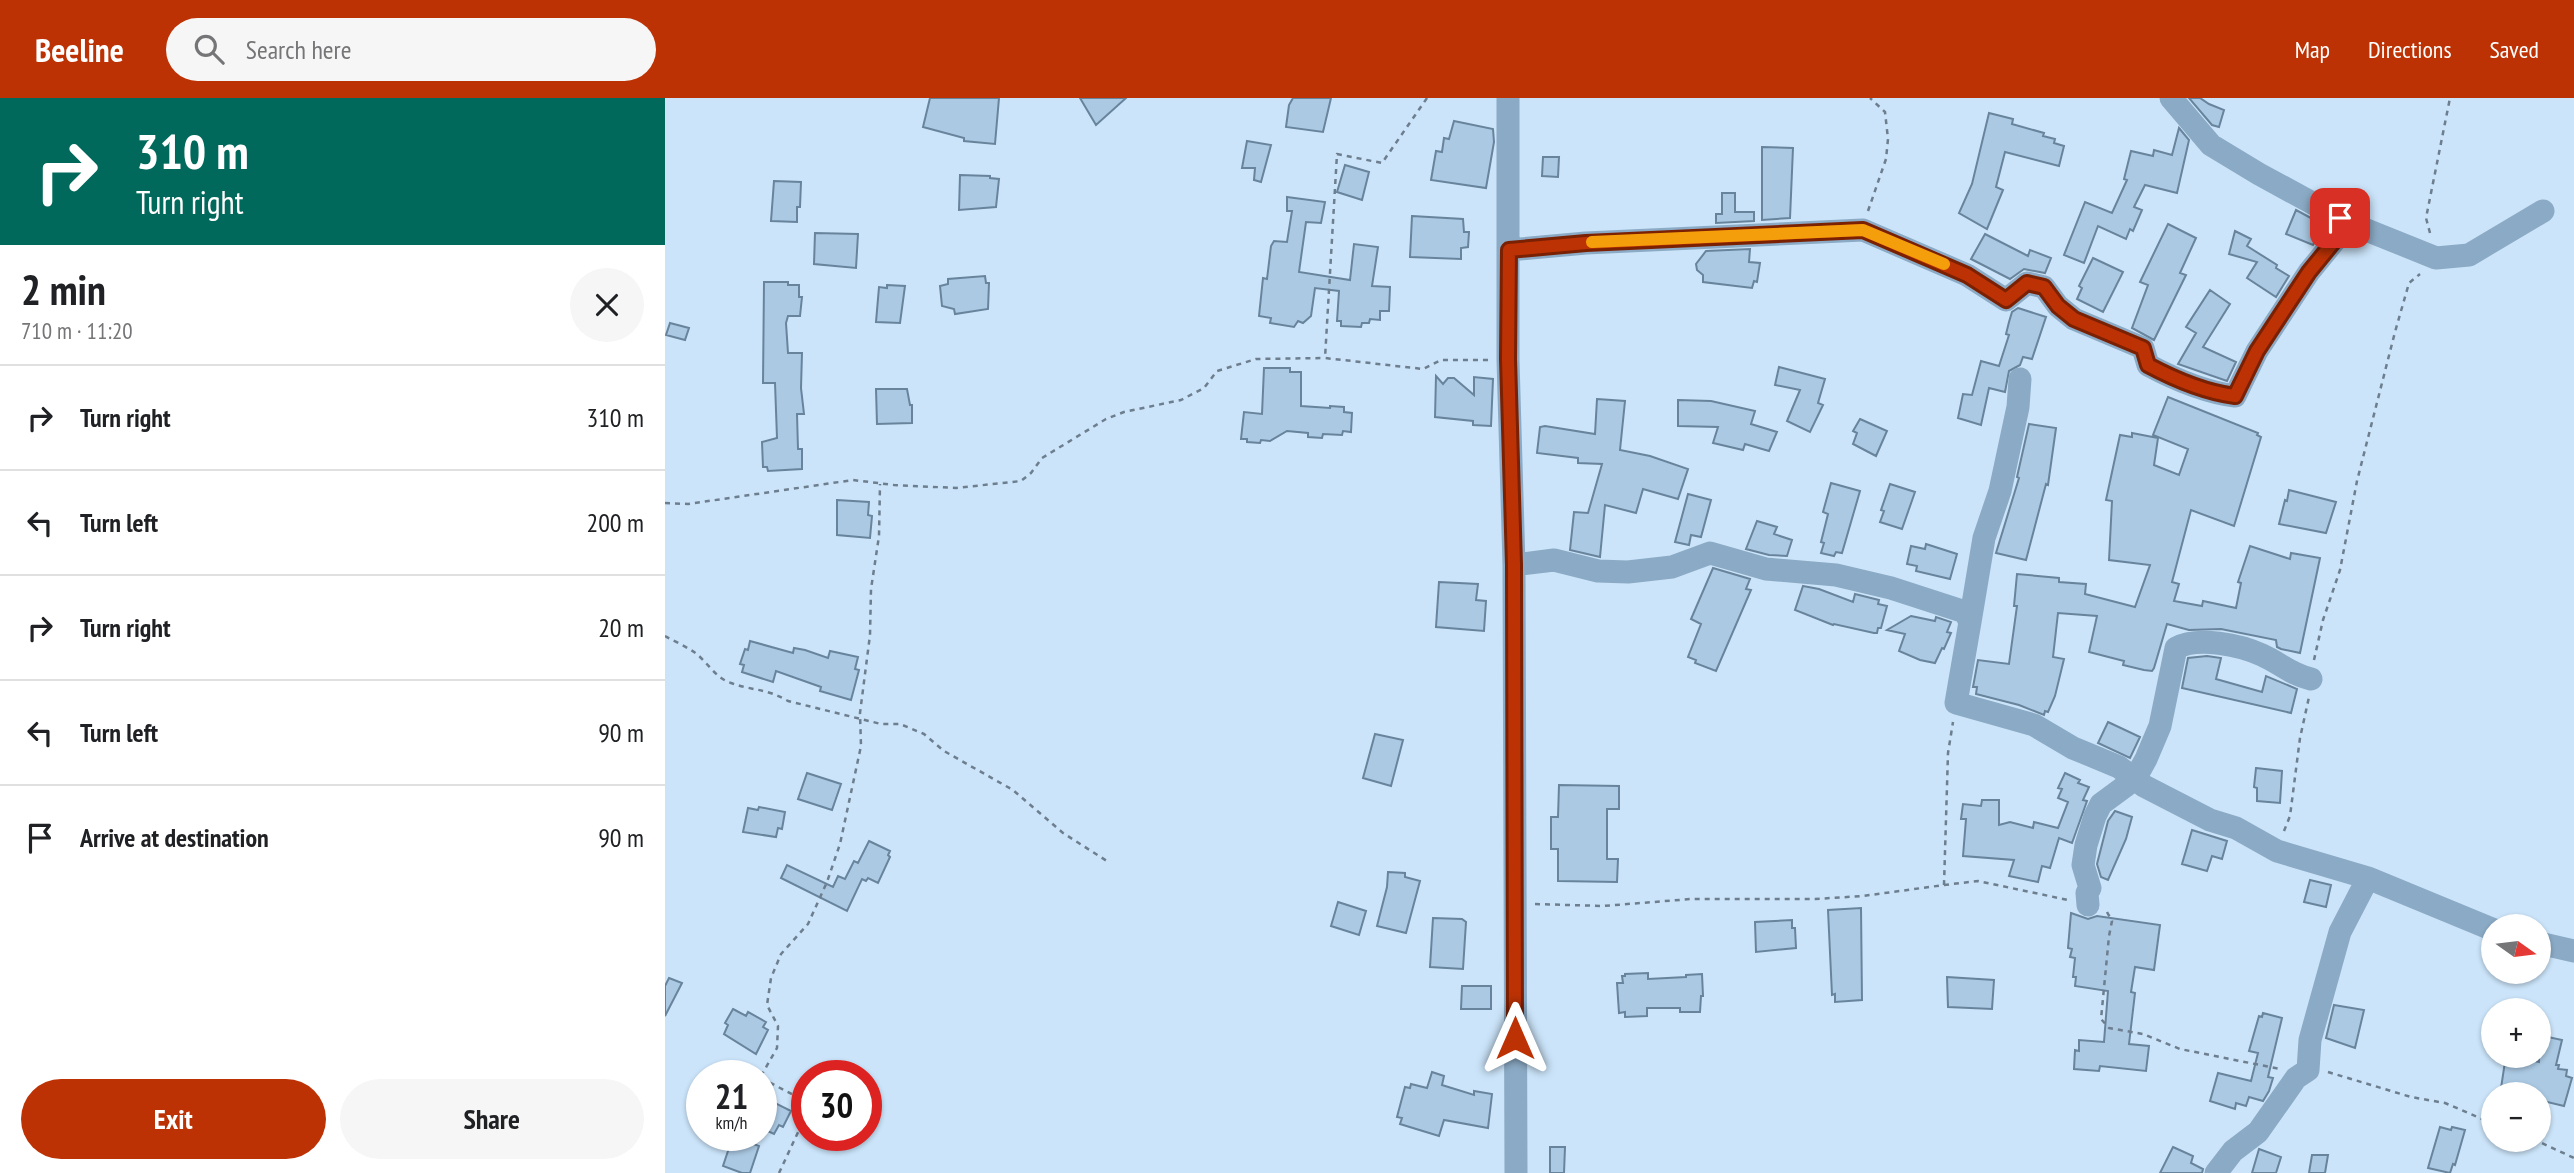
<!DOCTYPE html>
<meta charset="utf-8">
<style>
body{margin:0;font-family:"PT Sans Narrow",sans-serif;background:#f6f6f6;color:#202124;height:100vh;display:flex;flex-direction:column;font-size:26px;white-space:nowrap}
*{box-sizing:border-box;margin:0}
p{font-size:23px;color:#757577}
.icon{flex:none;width:38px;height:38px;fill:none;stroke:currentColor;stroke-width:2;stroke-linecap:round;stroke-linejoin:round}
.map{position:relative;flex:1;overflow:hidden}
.details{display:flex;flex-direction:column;background:#fff;width:665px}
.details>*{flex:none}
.banner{background:#00695c;color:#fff;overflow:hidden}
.needle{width:46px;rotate:104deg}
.fabs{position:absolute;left:1816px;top:816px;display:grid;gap:14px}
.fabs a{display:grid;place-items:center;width:70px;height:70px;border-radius:50%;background:#fff;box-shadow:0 2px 5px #0004;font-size:35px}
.speed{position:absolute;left:21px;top:962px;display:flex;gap:14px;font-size:35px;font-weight:700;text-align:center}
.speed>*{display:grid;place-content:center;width:91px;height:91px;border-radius:50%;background:#fff;box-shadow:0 2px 5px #0004;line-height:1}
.speed small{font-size:18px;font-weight:400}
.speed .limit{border:10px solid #d22;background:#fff;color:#111}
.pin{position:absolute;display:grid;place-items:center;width:60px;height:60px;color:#fff;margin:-30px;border-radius:14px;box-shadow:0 4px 10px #0006}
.me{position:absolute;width:77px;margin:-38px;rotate:0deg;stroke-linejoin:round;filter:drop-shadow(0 0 5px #0008)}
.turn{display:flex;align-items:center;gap:24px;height:147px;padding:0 21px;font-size:32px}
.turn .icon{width:91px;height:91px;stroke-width:2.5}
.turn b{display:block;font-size:49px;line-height:60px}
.round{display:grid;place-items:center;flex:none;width:74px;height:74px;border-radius:37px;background:#f6f6f6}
.headline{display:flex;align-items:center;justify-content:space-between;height:119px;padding:0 21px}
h1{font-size:42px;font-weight:600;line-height:52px}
.button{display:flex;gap:14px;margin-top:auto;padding:14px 21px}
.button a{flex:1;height:80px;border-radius:42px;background:#bc3205;color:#fff;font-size:28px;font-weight:600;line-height:80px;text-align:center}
.button a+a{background:#f6f6f6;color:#202124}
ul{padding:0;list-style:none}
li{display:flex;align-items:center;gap:21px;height:105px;padding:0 21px;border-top:2px solid #e0e0e0}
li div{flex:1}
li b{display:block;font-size:26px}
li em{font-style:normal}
header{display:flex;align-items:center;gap:42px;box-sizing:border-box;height:98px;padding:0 35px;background:#bc3205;color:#fff}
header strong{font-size:33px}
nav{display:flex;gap:38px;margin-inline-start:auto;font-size:24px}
.search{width:490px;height:63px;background:#f6f6f6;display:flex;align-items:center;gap:18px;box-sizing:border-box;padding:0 24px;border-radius:38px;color:#757577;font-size:26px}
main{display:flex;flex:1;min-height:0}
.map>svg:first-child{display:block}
</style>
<header>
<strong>Beeline</strong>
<div class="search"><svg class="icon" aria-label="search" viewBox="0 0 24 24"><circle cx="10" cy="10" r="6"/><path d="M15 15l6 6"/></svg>Search here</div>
<nav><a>Map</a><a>Directions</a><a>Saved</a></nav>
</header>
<main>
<section class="details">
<div class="banner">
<div class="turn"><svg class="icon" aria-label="right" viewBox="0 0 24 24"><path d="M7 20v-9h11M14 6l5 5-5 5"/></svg><div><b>310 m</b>Turn right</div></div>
</div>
<div class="headline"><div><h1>2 min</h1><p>710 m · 11:20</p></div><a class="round"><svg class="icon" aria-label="close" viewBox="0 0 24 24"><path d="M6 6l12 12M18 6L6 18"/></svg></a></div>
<ul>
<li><svg class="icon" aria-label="right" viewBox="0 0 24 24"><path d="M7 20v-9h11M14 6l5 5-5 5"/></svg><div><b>Turn right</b></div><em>310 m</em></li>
<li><svg class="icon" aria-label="left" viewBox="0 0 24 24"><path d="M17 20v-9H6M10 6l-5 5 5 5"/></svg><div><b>Turn left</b></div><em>200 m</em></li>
<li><svg class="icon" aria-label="right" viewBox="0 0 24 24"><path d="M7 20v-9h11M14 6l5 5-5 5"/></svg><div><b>Turn right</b></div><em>20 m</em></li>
<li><svg class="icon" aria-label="left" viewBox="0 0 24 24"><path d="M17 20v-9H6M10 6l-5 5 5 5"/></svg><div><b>Turn left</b></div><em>90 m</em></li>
<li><svg class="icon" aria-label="arrive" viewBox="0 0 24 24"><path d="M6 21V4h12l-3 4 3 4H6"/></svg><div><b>Arrive at destination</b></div><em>90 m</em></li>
</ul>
<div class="button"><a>Exit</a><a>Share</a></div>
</section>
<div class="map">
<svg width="1909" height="1075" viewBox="0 0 1909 1075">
<rect width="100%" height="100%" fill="#cbe4f9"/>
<path fill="#abc9e3" stroke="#68849d" stroke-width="2" d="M265,0h69l-4,46 -31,-3v-3l-41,-11z
M415,0h46l-30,27z
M628,0h38l-8,34 -37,-5 3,-22z
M1524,0h11l9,6 15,6 -5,17 -7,-2z
M1324,15l24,6 -1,5 32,9 -1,3 12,3 -1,4 10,3 -5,20 -54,-14 -9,35 7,3 -16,39 -28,-16 13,-29z
M789,23l39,8 1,13 -8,46 -55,-8 5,-29 6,1 2,-14 5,1z
M1514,30l10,12 -12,53 -32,-8 -11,22 8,3 -9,21 -3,-2 -4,10 -28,-13 -14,37 -20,-8 21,-53 27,11 15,-33 -3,-1 7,-28 22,5 1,-6 18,5z
M582,43l24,4 -10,37 -7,-2 1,-12h-13z
M1097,49l31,1 -3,70 -28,2z
M878,59h16l-1,20 -16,-1z
M680,67l24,7 -7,28 -25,-8z
M295,77l30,1v2l9,1 -3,28 -37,3z
M109,83l27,1 -1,25h-3v15l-26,-1z
M1057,95h13v19h19v9l-38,2v-9h6z
M622,99l38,5 -4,21 -15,-1 -7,50 51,8 4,-36 24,3 -6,39 18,1 -1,24h-9v9l-10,-1 -1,4h-7l-1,4 -20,-1v-5h-4l2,-30 -24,-3 -4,28 -8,7 -5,-2 -4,6 -24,-4 1,-5 -12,-2 4,-38 4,1 4,-33 3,-5 13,1 5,-31h-5z
M1631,112l28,15 -11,20 -27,-11z
M747,118l51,3 1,13h5l-1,15 -7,1v11l-51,-2z
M1503,126l28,14 -16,35 6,2 -32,65 -22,-12 16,-43 -8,-3z
M1570,133l16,8 -4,7 30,19 -1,3 13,8 -13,21 -29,-19 10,-16 -28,-8z
M150,135l43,1 -2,34 -42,-4z
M1320,136l43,22 2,-6 21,8 -6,15 -21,-4 -14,10 -39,-20z
M1085,151l-1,13 11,1 -3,19 -3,-1 -2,7 -49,-6v-7l-6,-5 -1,-6 10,-13z
M1428,160l30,14 -20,40 -26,-13 5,-11 -3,-2z
M320,178l1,7h3l-1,26 -33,5 -1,-5 -12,-3 -2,-20 8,-2v-5z
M99,184h24v3h11v12h3l-2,19h-12l-2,7 2,30h14l-1,35 3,26h-7l1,35h4v20l-34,2 -1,-4h-4l-1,-25 15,-4 -2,-55h-12z
M222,187l18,1 -5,37 -24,-1 3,-35 8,1z
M1545,192l20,14 -27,43 33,15 -9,19 -49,-17 18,-31 -10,-6z
M1353,210l28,9 -14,42 -9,-2 -3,8 -11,6 -4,21 -16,-4 -8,37 -23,-7 5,-24 9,1 9,-34 18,5 10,-31 -3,-1 3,-12 3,-10z
M5,225l19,5 -4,12 -19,-5z
M1114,269l46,12 -7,24 5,2 -13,27 -23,-11 13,-31 -25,-5z
M599,270h26v4h11v34l29,2v-2l14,1v5l8,1 -1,19 -8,-1 -1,4 -19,-1 -1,4 -14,-1v-4l-21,-2 -17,10 -9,-1 -1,3 -13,-1v-3h-6l3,-27 18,2z
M771,278l7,8 5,-6h6l20,17v-18l19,2 -2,47 -18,-1v-4l-38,-4z
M211,291h31l3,16h2v18l-35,1z
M1503,299l90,36 -1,2 4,2 -27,89 -43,-16 -19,72 7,2 -5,17 28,5 1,-5 33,7 5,-25 -3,-1 12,-36 40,13 1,-6 29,5 -20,95 -19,-4 -4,-2 -1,-7 -55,-11 -32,1 -22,-6 -13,44 -2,3 -8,-1 -21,-5 1,-4 -35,-9 8,-36 -39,-3 -5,44 11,2 -9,37 -7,16 -3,-1 -1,4 -25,-10 -43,-11 1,-7h-4l5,-27 31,4 8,-58h-3l3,-32 42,4v4l27,2 -1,10 50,13 15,-42 -41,-5 3,-59 -6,-1 14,-65 12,2v-4l26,5 -4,27 25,10 9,-26 -35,-14z
M932,301l28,2 -5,49 30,6 38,13 -10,30 -35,-10 -7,24 -31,-8 -5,52 -30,-7 4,-38 14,1 14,-49 -24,-1v-5l-41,-5 3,-26 5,-1 50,8z
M1013,302l33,1 44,10 -4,13 26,8 -8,19 -24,-7 -2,6 -30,-7 5,-16 -40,-1z
M1195,321l27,12 -11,25 -23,-12 4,-11 -4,-2z
M1364,326l27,4 -8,57 -2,-1 -20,76 -30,-7 23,-75 -2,-1z
M1166,385l29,8 -18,62 -6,-1 -2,4 -13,-3 3,-10 -3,-1 7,-28 -5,-2z
M1225,386l25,8 -13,37 -22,-7 4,-11 -3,-1z
M1624,392l47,12 -10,31 -47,-9 6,-24 2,1z
M1023,396l23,6 -10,37 -10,-2 -2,10 -14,-3z
M172,402l32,2 -1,13 4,1 -2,22 -33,-3z
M1092,423l20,6 -3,7 18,6 -5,16 -18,-1 -23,-6z
M1261,446l31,10 -7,25 -34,-8 1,-5 -10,-2 4,-18 14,3z
M1048,470l37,11 -4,10 5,1 -35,81 -21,-8 1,-3 -8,-3 13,-33 -10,-5z
M774,484l39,2 -2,16 10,1 -2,30 -48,-4z
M1138,488l16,3 34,13 2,-8 24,6 -1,4 9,2 -6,22h-3l-1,5h-3l-40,-9 -1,1 -38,-15z
M1246,518l24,5 1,-4 15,5 -4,10 4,1 -7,16 -2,-1 -7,15 -15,-3 -21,-9 6,-17 -18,-4z
M85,543l43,12 1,-5 11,2 23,8 2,-7 28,6 -3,12 4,1 -8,30 -31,-9 1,-4 -45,-16 -3,11 -31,-10 2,-7 -4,-1 5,-15 3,1z
M1542,558l14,2 -5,21 46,13 4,-16 31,13 -6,24 -109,-25 6,-30z
M1443,624l32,15 -10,21 -32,-15z
M710,636l28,6 -12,46 -28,-8z
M1591,670l26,3 -2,32 -23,-2v-13l-3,-1z
M142,675l34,11 -9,26 -34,-11z
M1400,675l15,7 -2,3 11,4 -6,13 4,1 -15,42 -13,-5 -9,30 -8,-2 -4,16 -29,-6 5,-16 -51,-4 3,-37h-5l2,-15 18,2 1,-6h17v25l11,-3 23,6 1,-6 24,6 10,-26 -10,-4 4,-9 -4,-1z
M894,687l60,1v23h-12v50h11l-1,23 -59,-1v-32h-7v-32h7z
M94,709l26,5 -3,17 -4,-1 -2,9 -33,-5 5,-24 10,2z
M1450,713l17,6 -6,22 -18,41 -7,-3 -4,-13 11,-43z
M1527,732l35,11 -5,18 -10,-3 -5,15 -25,-7z
M204,743l21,10 -2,4 2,2 -12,26 -10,-5 -2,3 -4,-2 -15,32 -66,-33 6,-13 46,22 5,-11 7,3 9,-18 4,2z
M723,774l17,1v4l15,4 -14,52 -29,-7 10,-39z
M1645,782l21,5 -5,22 -22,-5z
M673,804l28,9 -7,24 -28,-9z
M1196,810l1,92 -27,2v-8l-3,1 -4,-85z
M1406,815l17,6 9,-3 63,9 -6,45 -19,-3 -4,25 4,1 -6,51 20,2 -3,25 -46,-5 -1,5 -25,-2 1,-19 4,1v-11l25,2 4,-51 -33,-5 1,-9h-3l2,-19 -5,-1 2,-8 -4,-1z
M768,820l29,1 4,3 -3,47 -33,-2z
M1127,822v8h3l1,20 -40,4 -1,-30z
M983,875v6l38,-2v-2l16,-1 1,22h-2l-1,16h-20v-4h-33v8l-22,1v-5l-6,1 -2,-30h6l-1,-7h3v-2z
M1282,879l47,3 -2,29 -44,-2z
M4,880l13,5 -17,33v-30z
M797,888h29v23h-30z
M1669,907l30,5 -9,38 -29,-10z
M68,911l13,7 2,-4 18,10 -3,5 5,3 -12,24 -32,-20 4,-9 -3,-2z
M1598,915l19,5 -14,59 5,1 -4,13 -6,10 -14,-4 -3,9 -10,-3 -1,6 -25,-8 8,-28 33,8 7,-28 -9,-2 10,-35 3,1z
M1874,937l23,5 -6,25h3l-1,4 9,1 -1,6 6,2 -8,28 -25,-6v-6h-35l-3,-6 5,-33 33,7z
M767,974l12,4 -2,9 32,10v-4l18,3 -4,34 -44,-8 -5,16 -39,-12 2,-6 -5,-1 8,-30 5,1 1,-4 16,4z
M96,998l30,15 -8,16 -4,-2 -5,9 -13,-6z
M1775,1029l11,3 1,-3 13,3 -10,35 -2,-1 -3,9 -22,-5z
M68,1038l26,10 -9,27h-8l-19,-7z
M885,1049h15l-1,26h-14z
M1508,1049l20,9 -2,7 12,6 -1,4h-42z
M1594,1051l22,8 -5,16h-24z
M1647,1057h16l-3,18h-16z"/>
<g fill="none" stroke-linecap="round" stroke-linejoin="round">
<path stroke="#6d7e8e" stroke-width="2.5" stroke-dasharray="5 5" stroke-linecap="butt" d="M762,0l-45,65 -45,-9 -12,204 98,11 18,-9h47
M1203,113l18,-52 2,-20 -3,-27 -15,-14
M1765,135l-4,-15 24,-120
M0,405l23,1 165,-24 41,5 62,3 65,-7 10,-8 11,-15 64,-39 18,-7 57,-12 23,-12 13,-17 39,-12 69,-1
M0,538c9,5 20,10 29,16 13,9 21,26 37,31 22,8 35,5 57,18l93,23h19l24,10 20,17 69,39 50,43 47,30
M1649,562l9,-40 17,-50 17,-89 38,-149 14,-49 11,-9
M1619,733l6,-15 10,-78 9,-41
M1279,787l34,-4 90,19
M870,806l68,2 88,-7h124l48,-3 81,-11 4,-132 5,-31
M1442,814l5,9 -3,15 -8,83 8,9 34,6 37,15 100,20
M1663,974l83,25 34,6 49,21
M96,978l16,-28 1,-22 -11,-21 4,-27 10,-24 27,-30 19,-42 13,-38 21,-98 -1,-33 10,-78 1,-46 8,-53 1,-52
M96,980l46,24
M1868,1041l41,19
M114,1075l28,-60"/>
<path stroke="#8baac5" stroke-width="23" d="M843,0v262l6,205 2,608
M1506,0l40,47 48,29 90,49 87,35 33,-3 74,-44
M844,152l77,-7 277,-13 104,45 39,25 21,-17 17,4 14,19 16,13 69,29 5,17c28,15 56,27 87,31l22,-45 52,-79 40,-49
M849,467l40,-5 44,11 30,1 44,-5 38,-14 56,16 70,6 55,13 74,24 5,10 -14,81 78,22 39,23 46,19 25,19 66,34 26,8 41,23 91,27 126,52
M1305,524l14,-84 16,-47 18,-84 2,-28
M1423,807l-1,-12 3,-5 -7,-23 3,-20 9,-29 6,-12 34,-25 11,-20 14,-33 16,-78c22,-12 64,-3 86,7 18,8 28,19 49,24
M1874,845l35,8
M1551,1075l17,-22 25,-19 38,-54 12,-8 2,-30 30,-108 28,-54"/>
</g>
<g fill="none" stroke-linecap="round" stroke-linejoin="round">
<defs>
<path id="route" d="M850,940l-1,-473 -6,-206 1,-109 77,-7 277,-13 104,45 39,25 21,-17 17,4 14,19 16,13 69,29 5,17c28,15 56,27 87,31l22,-45 52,-79 40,-49 -9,-5"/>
</defs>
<use href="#route" stroke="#7a2003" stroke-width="18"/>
<use href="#route" stroke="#bc3205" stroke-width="12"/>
<path stroke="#f59e0b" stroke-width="12" d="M927,144l271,-12 81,34"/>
</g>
</svg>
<div class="fabs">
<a><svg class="needle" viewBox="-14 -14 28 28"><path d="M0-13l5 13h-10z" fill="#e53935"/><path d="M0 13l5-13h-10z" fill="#757577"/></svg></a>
<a>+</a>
<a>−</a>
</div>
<div class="speed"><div>21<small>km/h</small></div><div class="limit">30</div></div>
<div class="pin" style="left:1675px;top:120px;background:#d93025"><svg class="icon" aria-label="arrive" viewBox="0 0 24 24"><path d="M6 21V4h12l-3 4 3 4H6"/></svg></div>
<svg class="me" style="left:850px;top:940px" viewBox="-20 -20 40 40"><path d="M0-17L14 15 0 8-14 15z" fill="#bc3205" stroke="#fff" stroke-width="4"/></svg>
</div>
</main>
